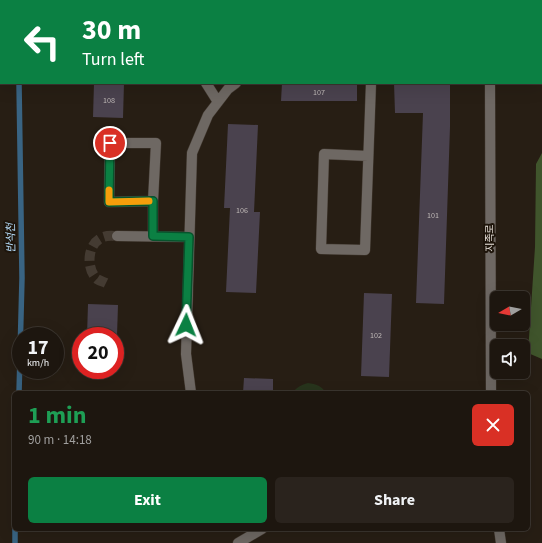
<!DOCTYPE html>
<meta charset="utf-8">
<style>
body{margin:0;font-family:"Source Sans 3","Noto Sans KR",sans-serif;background:#2a231d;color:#f1f3f6;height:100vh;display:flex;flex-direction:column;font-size:15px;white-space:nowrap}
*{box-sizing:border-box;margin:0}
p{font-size:13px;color:#a09f9e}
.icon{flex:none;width:22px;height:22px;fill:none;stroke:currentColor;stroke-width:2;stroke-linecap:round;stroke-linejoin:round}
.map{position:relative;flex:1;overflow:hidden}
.sheet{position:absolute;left:12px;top:391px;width:518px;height:140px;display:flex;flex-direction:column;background:#1d160f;border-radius:6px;box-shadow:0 4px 16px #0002,0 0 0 1px #3b352f}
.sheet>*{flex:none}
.guide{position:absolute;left:0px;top:0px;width:542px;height:84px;box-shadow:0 4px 16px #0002,0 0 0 1px #3b352f;background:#0b8043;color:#fff;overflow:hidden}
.needle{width:26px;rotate:260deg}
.tools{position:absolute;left:490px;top:291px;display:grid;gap:8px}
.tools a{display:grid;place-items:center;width:40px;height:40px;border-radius:6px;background:#1d160f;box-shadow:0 4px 16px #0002,0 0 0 1px #3b352f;font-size:20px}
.speed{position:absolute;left:12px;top:327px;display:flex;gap:8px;font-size:20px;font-weight:700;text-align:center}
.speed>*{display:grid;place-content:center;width:52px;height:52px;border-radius:50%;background:#1d160f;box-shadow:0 4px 16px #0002,0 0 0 1px #3b352f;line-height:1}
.speed small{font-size:10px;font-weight:400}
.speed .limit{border:6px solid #d22;background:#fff;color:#111}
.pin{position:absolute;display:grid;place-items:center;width:34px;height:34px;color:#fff;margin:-17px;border:2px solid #fff;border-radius:50%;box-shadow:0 1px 4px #0007}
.me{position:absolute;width:44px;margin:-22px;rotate:2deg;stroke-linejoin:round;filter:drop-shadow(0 0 3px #0008)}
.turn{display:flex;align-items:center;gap:14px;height:84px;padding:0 16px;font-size:18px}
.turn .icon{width:52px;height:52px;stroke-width:2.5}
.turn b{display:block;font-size:28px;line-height:34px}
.round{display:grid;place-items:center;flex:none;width:42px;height:42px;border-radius:6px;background:#2a231d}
.head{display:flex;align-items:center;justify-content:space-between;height:68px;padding:0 16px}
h1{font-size:24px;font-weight:700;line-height:30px;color:#1e9e55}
.cta{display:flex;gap:8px;margin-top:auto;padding:8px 16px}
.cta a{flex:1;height:46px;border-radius:6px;background:#0b8043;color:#fff;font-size:16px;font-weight:700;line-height:46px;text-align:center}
.cta a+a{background:#2a231d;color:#f1f3f6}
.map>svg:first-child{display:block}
</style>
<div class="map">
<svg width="542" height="543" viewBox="0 0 542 543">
<rect width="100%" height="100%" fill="#271e14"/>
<path fill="#27341c" d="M308,383c8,1 14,3 18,10h-34c5,-6 9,-8 16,-10z"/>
<path fill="#40552c" d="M542,153v206l-14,-6 7,-106 1,-83z"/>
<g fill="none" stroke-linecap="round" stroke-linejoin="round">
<path stroke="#396483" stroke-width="5.5" d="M14,0v1
M19,393l3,-115 -3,-195
M15,543v-14"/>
</g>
<path fill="#4a424e" d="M94,83h30l-1,35 -30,-1z
M282,83h75v18h-76z
M394,83h56v44l-6,177 -28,-1 7,-190h-28z
M228,124l30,1 -4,87h6l-4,81 -30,-1 4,-84h-6z
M364,293l28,1 -3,83 -28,-1z
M88,304l30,1 -1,31h-30z
M244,378l29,1v14h-30z"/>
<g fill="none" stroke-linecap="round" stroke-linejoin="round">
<path stroke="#443b32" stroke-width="10" stroke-dasharray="10 5" stroke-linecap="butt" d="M106,283c-2,-1 -6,-2 -9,-4 -11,-10 -10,-34 4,-41 5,-3 11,-2 16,-2"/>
<defs>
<path id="minor" d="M176,0v1
M371,0v1
M489,0v1
M53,1l2,-1
M298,1v-1
M0,25l1,-1
M206,83l12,19
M490,83l1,310
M368,156l-44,-2 -3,95 44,1 6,-167
M153,201l-44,1 1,-59h46l-3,58v35
M117,236l72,1
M191,393l-5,-39 6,-201 16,-38 20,-26 8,-6
M499,529l2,14
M238,543l24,-14"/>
</defs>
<use href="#minor" stroke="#423930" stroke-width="11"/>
<use href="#minor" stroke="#6e6863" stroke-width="10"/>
</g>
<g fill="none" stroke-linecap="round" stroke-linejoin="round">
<defs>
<path id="route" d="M110,143l-1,59 44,-1v35l36,1 -3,88"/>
</defs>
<use href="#route" stroke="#07532c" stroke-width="10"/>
<use href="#route" stroke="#0b8043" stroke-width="7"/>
<path stroke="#f59e0b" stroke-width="7" d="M109,190v12l40,-1"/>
</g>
<g text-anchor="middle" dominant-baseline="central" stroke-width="4" stroke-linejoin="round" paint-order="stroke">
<g font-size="8" fill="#c0bab8">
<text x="319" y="92">107</text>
<text x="109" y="100">108</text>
<text x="242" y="210">106</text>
<text x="433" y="215">101</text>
<text x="376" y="335">102</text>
</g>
<g font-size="10" fill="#e8e2db" stroke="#1e150b">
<text transform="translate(490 238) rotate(-90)">지족로</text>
</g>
<g font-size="11" font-style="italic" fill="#b8e0fe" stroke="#1e150b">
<text transform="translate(11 238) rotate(-91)">반석천</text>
</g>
</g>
</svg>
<div class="tools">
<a><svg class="needle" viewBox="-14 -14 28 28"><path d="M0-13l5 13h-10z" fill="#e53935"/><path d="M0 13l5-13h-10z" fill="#a09f9e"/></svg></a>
<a><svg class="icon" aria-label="sound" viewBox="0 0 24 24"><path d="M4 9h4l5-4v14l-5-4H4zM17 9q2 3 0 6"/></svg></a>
</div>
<div class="speed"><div>17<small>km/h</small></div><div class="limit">20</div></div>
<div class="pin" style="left:110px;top:143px;background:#d93025"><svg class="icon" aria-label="arrive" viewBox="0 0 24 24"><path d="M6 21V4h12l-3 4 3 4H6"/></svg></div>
<svg class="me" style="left:186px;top:325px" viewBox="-20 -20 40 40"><path d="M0-17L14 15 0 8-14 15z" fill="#0b8043" stroke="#fff" stroke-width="4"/></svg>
<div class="guide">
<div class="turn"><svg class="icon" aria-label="left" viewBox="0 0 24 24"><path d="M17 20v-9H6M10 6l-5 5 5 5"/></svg><div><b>30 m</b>Turn left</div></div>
</div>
<section class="sheet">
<div class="head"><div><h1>1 min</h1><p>90 m · 14:18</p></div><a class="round" style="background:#d93025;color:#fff"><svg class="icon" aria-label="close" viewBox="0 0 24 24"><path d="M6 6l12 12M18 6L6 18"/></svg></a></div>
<div class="cta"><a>Exit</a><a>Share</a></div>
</section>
</div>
